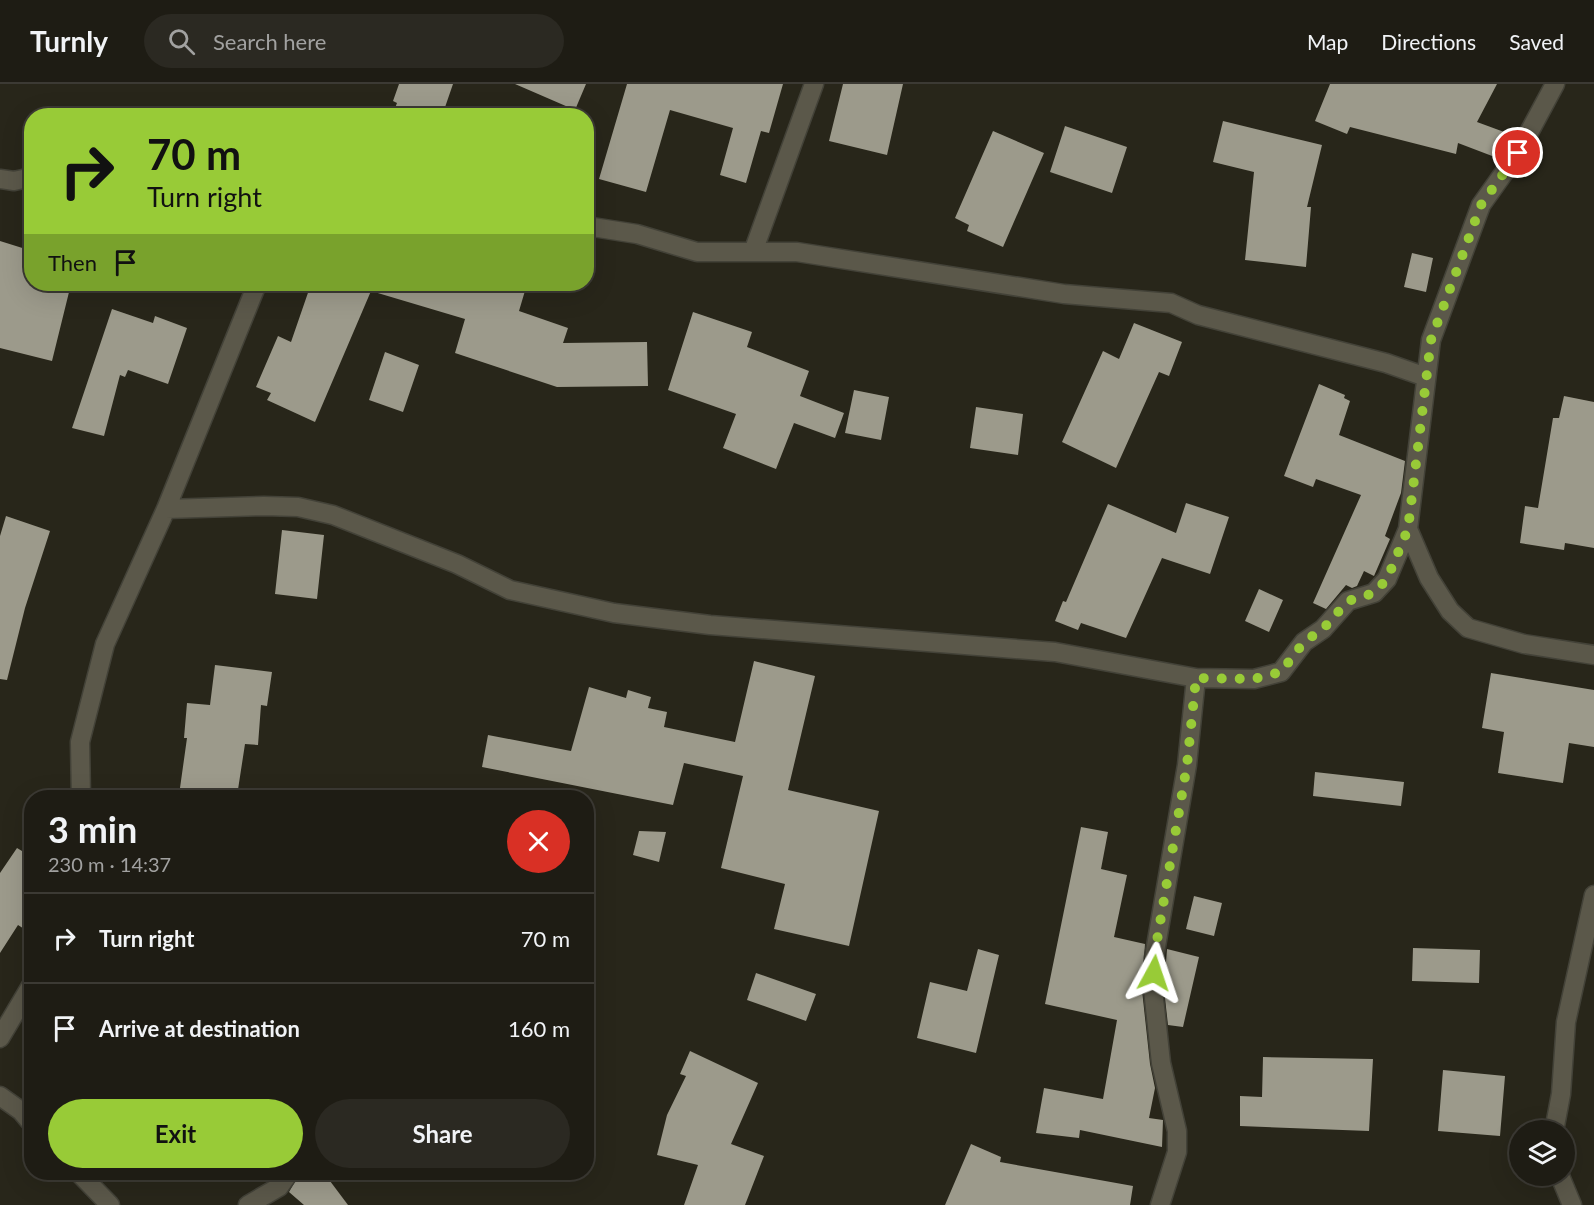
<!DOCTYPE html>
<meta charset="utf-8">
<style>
body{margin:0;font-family:Lato,sans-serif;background:#2b2922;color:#f1f3f6;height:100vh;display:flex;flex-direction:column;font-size:22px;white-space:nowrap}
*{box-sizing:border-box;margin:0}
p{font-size:20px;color:#a1a1a0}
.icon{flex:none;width:33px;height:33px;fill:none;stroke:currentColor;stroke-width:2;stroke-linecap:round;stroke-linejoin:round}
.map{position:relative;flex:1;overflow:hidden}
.details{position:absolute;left:24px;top:706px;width:570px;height:390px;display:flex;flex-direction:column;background:#1e1c14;border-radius:24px;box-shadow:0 6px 24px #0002,0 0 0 2px #3c3a34}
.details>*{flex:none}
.guide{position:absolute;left:24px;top:24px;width:570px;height:183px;border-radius:24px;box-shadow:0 6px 24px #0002,0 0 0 2px #3c3a34;background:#98cb37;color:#111;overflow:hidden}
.controls{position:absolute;left:1509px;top:1036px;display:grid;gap:12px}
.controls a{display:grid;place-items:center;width:66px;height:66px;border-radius:50%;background:#1e1c14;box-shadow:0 6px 24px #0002,0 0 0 2px #3c3a34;font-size:30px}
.pin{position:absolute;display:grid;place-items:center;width:51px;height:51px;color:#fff;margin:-26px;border:3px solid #fff;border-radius:50%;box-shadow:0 2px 6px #0007}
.me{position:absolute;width:66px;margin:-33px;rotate:5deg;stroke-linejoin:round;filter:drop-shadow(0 0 4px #0008)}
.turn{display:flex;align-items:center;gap:21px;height:126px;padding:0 24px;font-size:27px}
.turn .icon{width:78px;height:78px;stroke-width:2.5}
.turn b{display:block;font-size:42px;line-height:51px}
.then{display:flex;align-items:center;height:57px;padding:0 24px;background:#0003;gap:12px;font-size:22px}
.round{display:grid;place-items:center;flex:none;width:63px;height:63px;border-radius:32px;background:#2b2922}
.headline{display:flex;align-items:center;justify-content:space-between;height:102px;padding:0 24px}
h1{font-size:36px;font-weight:700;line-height:45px}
.button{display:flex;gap:12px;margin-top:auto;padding:12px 24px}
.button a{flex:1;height:69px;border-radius:36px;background:#98cb37;color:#111;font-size:24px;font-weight:700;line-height:69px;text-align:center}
.button a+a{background:#2b2922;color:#f1f3f6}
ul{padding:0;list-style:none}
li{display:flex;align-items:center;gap:18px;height:90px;padding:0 24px;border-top:2px solid #3c3a34}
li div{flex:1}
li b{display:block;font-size:22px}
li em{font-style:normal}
header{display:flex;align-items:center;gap:36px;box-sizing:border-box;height:84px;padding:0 30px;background:#1e1c14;border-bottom:2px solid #3c3a34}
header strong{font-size:28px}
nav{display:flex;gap:33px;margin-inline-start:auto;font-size:21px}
.search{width:420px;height:54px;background:#2b2922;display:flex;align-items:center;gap:15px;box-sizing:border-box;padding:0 21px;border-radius:33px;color:#a1a1a0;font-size:22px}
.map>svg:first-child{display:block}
</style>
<header>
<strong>Turnly</strong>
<div class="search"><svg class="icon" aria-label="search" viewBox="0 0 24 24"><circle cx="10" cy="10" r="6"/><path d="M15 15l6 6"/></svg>Search here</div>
<nav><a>Map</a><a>Directions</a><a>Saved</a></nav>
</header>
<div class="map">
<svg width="1594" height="1121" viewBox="0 0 1594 1121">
<rect width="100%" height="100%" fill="#28261a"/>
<path fill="#9c9a8b" d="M399,0h54l-11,32h-50l5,-13 -4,-2z
M515,0h71l-11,26z
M627,0h156l-14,49 -8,-2 -15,52 -26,-8 13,-47 -63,-18 -24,82 -47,-13z
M843,0h60l-16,71 -58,-14z
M1330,0h167l-20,38 38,14 -15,23 -42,-16 -2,11 -106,-27 -3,7 -32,-13z
M1223,37l99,24 -15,62h4l-5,60 -61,-7 9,-88 -41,-10z
M1065,42l62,21 -15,46 -62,-21z
M993,47l51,22 -41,94 -36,-16 2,-6 -14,-7z
M0,157l32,10v33h39l-19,77 -52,-13z
M1412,169l21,5 -7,34 -22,-5z
M311,200h216l-8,27 49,17 -5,15 84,-1 1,44 -91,1 -102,-34 10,-34 -94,-28 -56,131 -48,-22 4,-7 -15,-6 22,-51 13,6z
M112,225l41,14 2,-7 32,12 -19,56 -40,-14 -3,7 -5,-2 -16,61 -32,-8z
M693,228l59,20 -5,15 62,24 -9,25 44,17 -9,25 -41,-15 -18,46 -53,-21 13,-34 -68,-24z
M1134,239l48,19 -13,34 -10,-4 -43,96 -54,-26 41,-91 16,8z
M385,268l34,13 -16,47 -34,-12z
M1319,300l26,11 -1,3 6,3 -11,34 66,26 -4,32 -16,43 5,3 -16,37 -10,-5 -7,15 -5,2 -6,-3 -20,24 -13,-6 48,-108 -45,-16 -3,8 -29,-11z
M854,306l35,7 -8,43 -36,-7z
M1564,312l30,6v146l-29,-5 -1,7 -44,-7 5,-37 13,2 15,-90h6z
M976,323l47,7 -5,41 -48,-7z
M1186,419l43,14 -19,57 -48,-16 -36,80 -45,-15 -3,7 -23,-9 8,-20 3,1 42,-98 68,29z
M6,432l44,15 -25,77 -18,72 -7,-1v-143z
M282,446l42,5 -7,64 -42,-5z
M1259,505l24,11 -14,32 -24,-11z
M754,577l61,15 -27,114 91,21 -30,135 -75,-17 11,-45 -64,-16 22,-92 -59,-13 -11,42 -191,-38 6,-32 83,16 18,-64 37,11 2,-8 23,7 -3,11 19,4 -3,15 71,15z
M215,581l57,7 -5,34 -6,-1 -3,40 -13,-1 -8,52 -57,-8 7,-50h-3l3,-35 23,2z
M1491,589l103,17v57l-25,-4 -6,40 -65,-10 6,-41 -22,-4z
M1315,688l89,10 -3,24 -88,-10z
M1081,743l27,5 -7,37 26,6 -13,62 31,7 -3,46 8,74 5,24 -6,30 14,2 -1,27 -82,-17 -1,8 -43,-5 8,-45 59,11 14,-79 -72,-16z
M639,747l27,1 -7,30 -26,-7z
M17,764l15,9v77l-14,-9 -18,28v-80z
M1194,812l28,7 -8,33 -28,-7z
M1413,864l67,2 -1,33 -67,-2z
M978,865l21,6 -23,98 -59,-15 13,-56 37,9z
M1167,865l32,8 -16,70 -15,-2 -4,-36z
M756,889l60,21 -10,27 -59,-21z
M690,967l68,32 -27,61 33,12 -19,49h-61l14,-40 -41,-10 10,-40 19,-39 -6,-2z
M1263,973l110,2 -4,72 -129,-5v-30l22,1z
M1443,986l62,6 -5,60 -62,-5z
M971,1060l30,13 -1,5 133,24 -3,19h-185z
M300,1089h24l24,32h-44l-15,-13z"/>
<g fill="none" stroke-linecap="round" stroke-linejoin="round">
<defs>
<path id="street" d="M1555,0l-37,69 -37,52 -50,135 -23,189 21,49 21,33 18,17 56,16 70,11
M0,95l14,2 18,-4
M586,142l51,8 60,18h100l267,42 107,9 27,12 188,48 40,14
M753,168l61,-168
M166,425l98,-3 34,1 35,8 124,49 53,26 104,23 96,12 345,27 141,26 58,1 27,-7 23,-30 19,-13 25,-28 26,-8 13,-14 21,-50
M81,714l-1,-56 25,-98 61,-135 91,-225
M0,954l32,-54
M0,1012l21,15 11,13
M1554,1047l7,-37 5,-72 28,-127
M79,1089l31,32
M1560,1092l12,29
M248,1121l31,-18 10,-14
M1160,1121l17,-53v-21l-16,-68 -8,-74 1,-31 33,-193 9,-87"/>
</defs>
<use href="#street" stroke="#434238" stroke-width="21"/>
<use href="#street" stroke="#5b584a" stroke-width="18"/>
</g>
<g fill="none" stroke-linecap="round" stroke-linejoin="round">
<path stroke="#98cb37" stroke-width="10" stroke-dasharray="0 18" d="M1154,889v-15l33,-193 9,-87 58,1 27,-7 23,-30 19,-13 25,-28 26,-8 13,-14 21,-50 23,-189 50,-135 37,-52"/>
</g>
</svg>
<div class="controls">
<a><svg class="icon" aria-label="layers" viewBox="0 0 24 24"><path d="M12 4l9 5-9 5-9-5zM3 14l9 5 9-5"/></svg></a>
</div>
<div class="pin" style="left:1518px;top:69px;background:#d93025"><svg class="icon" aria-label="arrive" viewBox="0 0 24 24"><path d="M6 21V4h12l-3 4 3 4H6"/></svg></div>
<svg class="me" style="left:1154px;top:889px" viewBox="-20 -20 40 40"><path d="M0-17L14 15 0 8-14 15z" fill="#98cb37" stroke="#fff" stroke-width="4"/></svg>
<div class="guide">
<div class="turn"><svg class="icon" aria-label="right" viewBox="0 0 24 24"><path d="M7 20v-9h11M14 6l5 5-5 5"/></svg><div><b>70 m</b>Turn right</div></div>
<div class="then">Then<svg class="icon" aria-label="arrive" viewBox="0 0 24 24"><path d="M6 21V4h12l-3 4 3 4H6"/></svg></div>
</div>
<section class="details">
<div class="headline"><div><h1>3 min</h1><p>230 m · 14:37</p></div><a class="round" style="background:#d93025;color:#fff"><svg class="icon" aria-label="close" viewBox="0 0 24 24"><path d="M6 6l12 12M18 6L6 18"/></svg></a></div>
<ul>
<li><svg class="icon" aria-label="right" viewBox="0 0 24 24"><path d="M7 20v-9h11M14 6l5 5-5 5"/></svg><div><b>Turn right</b></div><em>70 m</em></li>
<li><svg class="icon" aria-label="arrive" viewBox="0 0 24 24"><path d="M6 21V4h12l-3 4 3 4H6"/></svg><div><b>Arrive at destination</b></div><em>160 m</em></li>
</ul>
<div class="button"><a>Exit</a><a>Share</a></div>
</section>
</div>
